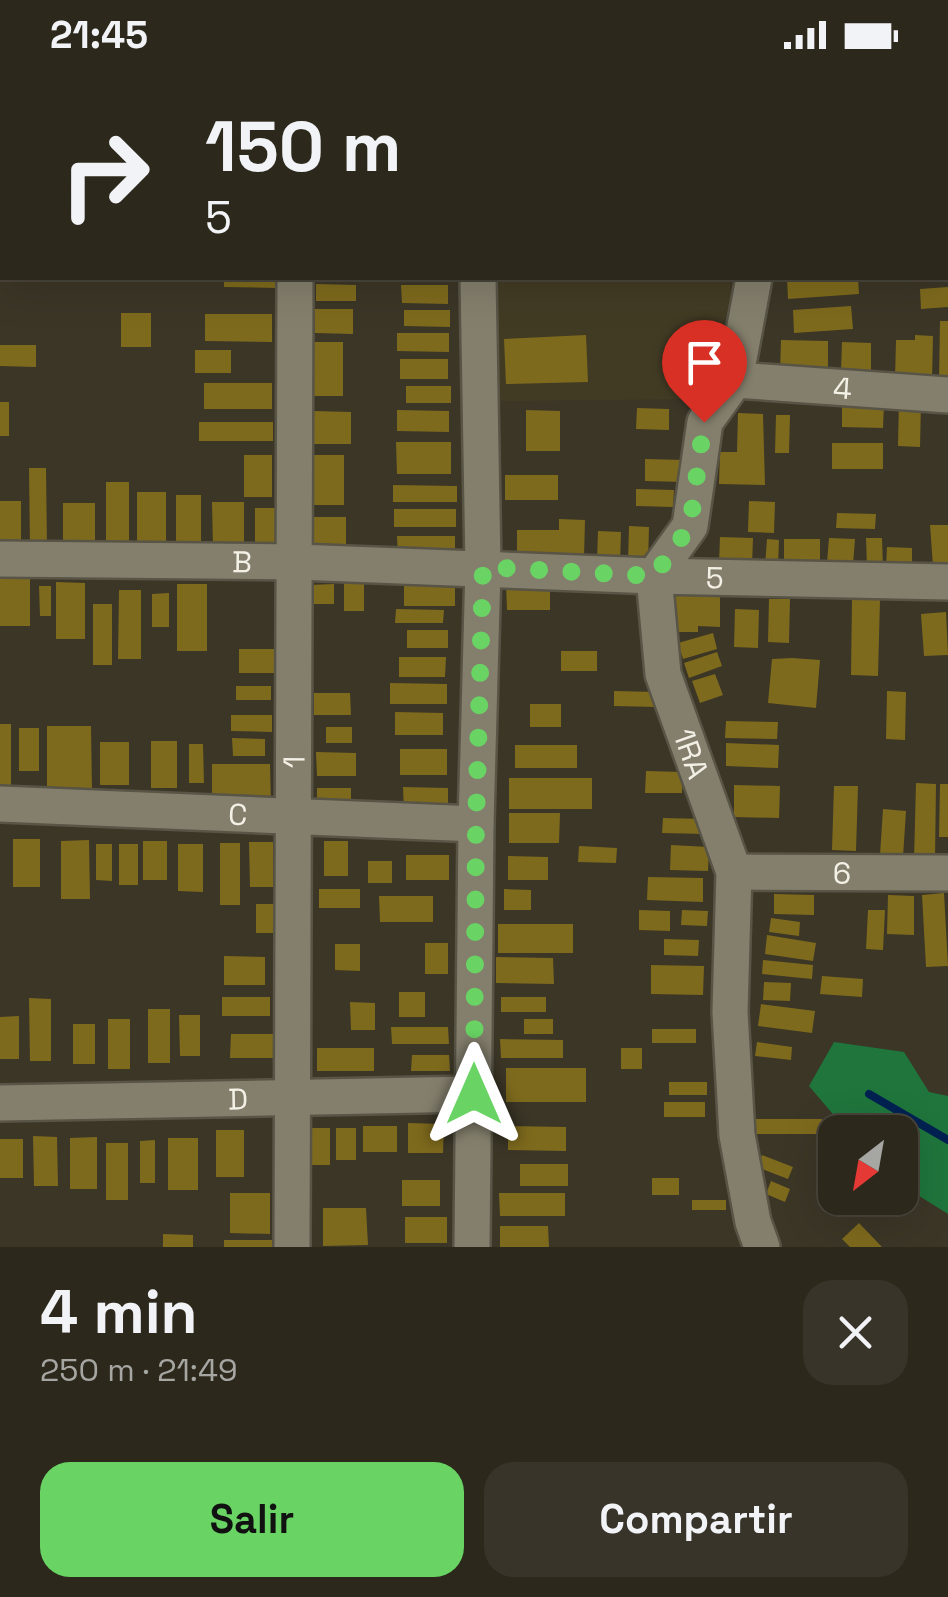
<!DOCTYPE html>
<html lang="es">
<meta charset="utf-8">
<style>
body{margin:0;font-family:"Space Grotesk",sans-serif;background:#383429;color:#f1f3f6;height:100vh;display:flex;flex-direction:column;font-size:38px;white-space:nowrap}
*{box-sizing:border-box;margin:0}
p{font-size:32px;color:#a6a6a3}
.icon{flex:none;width:55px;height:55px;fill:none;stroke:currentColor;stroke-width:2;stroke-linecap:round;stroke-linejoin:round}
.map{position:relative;height:1177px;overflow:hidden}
.panel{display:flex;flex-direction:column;background:#2c281c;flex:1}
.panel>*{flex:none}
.hud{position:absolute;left:0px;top:0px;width:950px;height:210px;box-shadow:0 10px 40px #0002,0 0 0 2px #48443b;background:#2c281c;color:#f1f3f6;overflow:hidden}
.needle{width:65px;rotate:211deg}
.tools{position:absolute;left:818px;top:1045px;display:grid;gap:20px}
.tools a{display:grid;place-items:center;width:100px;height:100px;border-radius:20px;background:#2c281c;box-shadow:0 10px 40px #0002,0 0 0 2px #48443b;font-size:50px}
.pin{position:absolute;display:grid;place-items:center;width:85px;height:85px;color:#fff;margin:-102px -42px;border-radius:50% 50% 50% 0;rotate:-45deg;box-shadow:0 0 10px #0007}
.pin .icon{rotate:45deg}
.me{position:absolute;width:110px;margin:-55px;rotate:0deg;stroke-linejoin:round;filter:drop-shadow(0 0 8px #0008)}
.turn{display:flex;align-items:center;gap:35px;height:210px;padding:0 40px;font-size:45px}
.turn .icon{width:130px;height:130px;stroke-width:2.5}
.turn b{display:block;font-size:70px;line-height:85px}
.round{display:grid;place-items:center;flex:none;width:105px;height:105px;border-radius:30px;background:#383429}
.overview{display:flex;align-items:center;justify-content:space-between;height:170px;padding:0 40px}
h1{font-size:60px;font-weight:700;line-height:75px}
.cta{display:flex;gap:20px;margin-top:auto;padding:20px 40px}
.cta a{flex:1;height:115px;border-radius:30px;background:#69d464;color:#111;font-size:40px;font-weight:700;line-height:115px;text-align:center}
.cta a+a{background:#383429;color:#f1f3f6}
.status{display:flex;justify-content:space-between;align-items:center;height:70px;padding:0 50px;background:#2c281c;direction:ltr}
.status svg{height:28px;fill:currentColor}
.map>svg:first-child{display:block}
</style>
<div class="status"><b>21:45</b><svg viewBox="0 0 49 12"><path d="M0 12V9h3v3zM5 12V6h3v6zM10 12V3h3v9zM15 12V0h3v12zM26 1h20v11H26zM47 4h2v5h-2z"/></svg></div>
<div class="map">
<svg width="948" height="1177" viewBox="0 0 948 1177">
<rect width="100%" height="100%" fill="#3b3626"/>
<path fill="#423b24" d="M495,208h235l1,27 -38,94 -196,2z"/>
<path fill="#1f753c" d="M834,972l70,10 25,40 19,4v118l-48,-30v-52h-52l-39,-46z"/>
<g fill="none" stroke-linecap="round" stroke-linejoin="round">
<path stroke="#002251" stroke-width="8" d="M869,1024l79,46"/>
</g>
<path fill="#7e6a1d" d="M224,208h53v10l-53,-1z
M787,208h71l1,16 -71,5z
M316,214l40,1v16h-40z
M401,215h47v19l-46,-1z
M948,217v20l-27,2 -1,-20z
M851,236l2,23 -59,4 -1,-23z
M314,239h39v25l-38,-1z
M404,240h46v17l-46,-1z
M121,243h30v34h-30z
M205,244h67v28l-67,-1z
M940,251h8v59h-9z
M397,263h52v19l-52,-1z
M586,265l2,47 -82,2 -2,-45z
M915,265l18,1 -1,45 -37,-1 1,-40h19z
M781,270l47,1v33l-48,-1z
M312,272h31v54h-31z
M842,272l29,1v30l-30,-1z
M0,275h36v22l-36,-1z
M195,280h36v23h-36z
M400,289h48v20h-48z
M204,313h68v26h-68z
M406,316h45v17h-45z
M899,331l22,1 -1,45 -22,-1z
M0,332h9v34h-9z
M842,333l42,1 -1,24 -41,-1z
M637,338l32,1v21l-33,-1z
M397,340l52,1v21l-52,-1z
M526,340l34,1v40h-34z
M313,341l38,1v32h-39z
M738,343l25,1 2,71 -46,-1 1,-32h17z
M776,345h14l-1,38h-14z
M199,352h74v19h-74z
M396,372h55v32h-54z
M832,373h51v26h-51z
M244,385h28v42h-28z
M314,385h30v50h-30z
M645,389l40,1v22l-40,-1z
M29,398h17l1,82 -17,-1z
M505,405h53v25h-53z
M106,412h23v64h-23z
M393,415l64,1v16h-64z
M636,419l38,1 -1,17 -37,-1z
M137,422h29v57h-29z
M176,425h25v54h-25z
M0,431h21v46h-21z
M749,431l26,1 -1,31 -26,-1z
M212,432h32v47h-31z
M63,433h32v47h-32z
M255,438h23v42h-23z
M394,439h62v18h-62z
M837,443l39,1 -1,15 -39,-1z
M314,447h32v35h-32z
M559,449l26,1 -1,38 -67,-2v-26h42z
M930,455h18v40l-15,1z
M629,456l20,1 -1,35h-20z
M598,461l23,1 -1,31 -23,-1z
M397,466h58v20h-57z
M720,467l33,1 -1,27 -33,-1z
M829,468l26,1 -2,26 -26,-2z
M866,468h16l1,30h-16z
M767,469l12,1 -1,26h-13z
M784,469h36v29h-36z
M887,477l25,1v20l-26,-1z
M0,507h30v49h-30z
M344,511h20v30h-20z
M56,512l29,1v56h-29z
M404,512h51v24h-51z
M177,514h30v67h-30z
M334,514v20h-26l1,-19z
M506,514h44v26h-43z
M39,516h12v30h-11z
M119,520h22v69h-23z
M169,523v34h-17v-33z
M674,525l46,1v31l-22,-1v6h-25z
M769,529h21l-1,44 -21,-1z
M852,529l28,1 -2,76 -27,-1z
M93,534h19v61h-19z
M396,539l48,1 -1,13h-48z
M735,539l24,1 -1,38 -24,-1z
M946,542l2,43 -24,1 -3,-42z
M407,560h41v18h-41z
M713,563l4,16 -34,10 -5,-16z
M239,579h36v24h-36z
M561,581h36v20h-36z
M717,582l5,14 -33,12 -5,-15z
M399,587h47l-1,20h-46z
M792,588l28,2 -4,48 -48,-5 4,-44z
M715,604l8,21 -23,8 -8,-22z
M390,613l57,1v20h-57z
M236,616h35v14h-35z
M614,621l44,1 -1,15 -43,-1z
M887,621l19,1 -1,48 -19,-1z
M314,623h36l1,22h-37z
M530,634h31v23h-31z
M395,642l48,1v22h-48z
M231,645h41v17l-41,-1z
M726,651l52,1 -1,17 -52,-1z
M0,654h11v63h-11z
M47,656h44l1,65 -45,-1z
M326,657h26v16h-26z
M19,658h20v43h-20z
M232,668l33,1v17h-32z
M151,671h26v47h-26z
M100,672h29v43h-29z
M726,673l53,2 -1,23 -52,-2z
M189,674h14l1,39h-15z
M515,675h62v23h-62z
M400,679h47v26h-47z
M316,682l40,1v23h-39z
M212,694h58l1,40h-59z
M646,701l37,1 -1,21h-37z
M509,708h83v31h-83z
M916,713l20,1 -1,77 -21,-1z
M940,714h8v53h-9z
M734,715l46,1 -1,32 -45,-1z
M834,716h24l-2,65 -24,-1z
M403,717l45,1v24h-44z
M317,718h34v22l-34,-1z
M883,739l23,2 -3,46 -23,-2z
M509,743h51l-1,30h-50z
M663,748l42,1v15l-43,-1z
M13,769h27v48h-27z
M89,770l1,59h-29v-58z
M143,771h24v39h-24z
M324,771h24v35h-24z
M249,772h24v45h-23z
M220,773h20v62h-20z
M96,774h16v37l-16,-1z
M119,774h19v41h-19z
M178,774h25v48l-25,-1z
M671,775l38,2 -1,24 -38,-1z
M579,776l38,2 -1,15 -38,-1z
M406,785h43v25h-43z
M508,786l40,1v23h-40z
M368,791h24v22h-24z
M648,807l55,1v24l-56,-2z
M319,819h41v19h-41z
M504,819l27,1v20h-27z
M944,823l4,73 -22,1 -4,-72z
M774,824l40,1v20l-40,-1z
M888,825l26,1v39l-27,-1z
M379,826h54v26h-53z
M256,834h25v29h-25z
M639,840l31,1v20l-31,-1z
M682,840l26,1 -1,15 -26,-1z
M868,840h17l-2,40 -17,-1z
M771,848l29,4 -1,14 -30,-4z
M498,854h75v29h-75z
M767,865l49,8 -3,18 -48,-7z
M664,869l35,1 -1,16 -34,-1z
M425,873h23v31h-23z
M335,874h25v27l-25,-1z
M224,886l41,1v28h-41z
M496,887l57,1 1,26 -58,-1z
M763,890l50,5 -1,14 -50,-5z
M651,895l53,1 -1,29 -52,-1z
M822,906l41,3 -1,18 -42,-3z
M764,912l27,1 -1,18 -27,-1z
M399,922h26v25h-26z
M222,927h48v19h-48z
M501,927h45v15h-45z
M29,928l22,1v62h-21z
M350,932l25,1v27h-24z
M761,934l54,7 -3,22 -54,-7z
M148,939h22v54h-22z
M179,945h21v41h-20z
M19,946v43h-19v-42z
M108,949h22v50h-22z
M524,949h29v15h-29z
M73,954h22v40h-22z
M391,957h57l1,17h-57z
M652,959h44v14h-44z
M231,964h42v24h-43z
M500,969l63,1v18h-62z
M757,972l35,5 -1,13 -36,-4z
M317,978h57v23h-57z
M621,978h21v21h-21z
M412,985h37l1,16h-39z
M506,998h80v34h-80z
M669,1012h38v13h-38z
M664,1032h41v15h-41z
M749,1049h73v15h-74z
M408,1053l36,1 -1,29h-35z
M363,1056h34v26h-34z
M508,1056l58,1v24l-58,-1z
M310,1058h20v37h-20z
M336,1058h20v32h-20z
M216,1060h28v47h-28z
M33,1066l24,1 1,49h-24z
M97,1067v52h-27v-51z
M168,1068h30v52h-30z
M0,1069h23v39h-23z
M155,1070v43h-15v-42z
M106,1073h22v57h-22z
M762,1085l31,12 -5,12 -31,-12z
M520,1094h48v22h-48z
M652,1108h27v17h-27z
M402,1110h38v26h-38z
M771,1111l19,8 -5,13 -19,-8z
M230,1123h40v41l-40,-1z
M499,1123h66v23h-65z
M692,1130h34v10h-34z
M323,1138h43l2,37 -45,1z
M405,1147h42v26h-42z
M859,1153l23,24h-32l-8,-8z
M500,1156h48l1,21h-49z
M163,1164l30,1v12h-30z
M224,1170h51v7h-51z"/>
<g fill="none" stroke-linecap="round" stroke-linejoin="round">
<defs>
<g id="minor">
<path d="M463,0v2"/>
<path d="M738,0v2"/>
<path d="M0,101h2"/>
<path id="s1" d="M754,208l-19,102 -30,42 -15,104 -36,50 9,98 71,198 -4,140 7,123 16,87 9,25"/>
<path id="s2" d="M735,310l213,15"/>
<path id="s3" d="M0,489l297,3 357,14 294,6"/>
<path id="s4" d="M0,734l476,20"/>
<path id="s5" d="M734,802l214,1"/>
<path id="s6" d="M0,1033l475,-9"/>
<path id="s7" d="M292,1177l3,-969"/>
<path d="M472,1177l4,-423 7,-257 -5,-289"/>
</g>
</defs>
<use href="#minor" stroke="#585446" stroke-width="40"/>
<use href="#minor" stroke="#847f6d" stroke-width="35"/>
</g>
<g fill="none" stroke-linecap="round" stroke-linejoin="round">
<path stroke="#69d464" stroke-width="18" stroke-dasharray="0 32.4" d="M474,1024l2,-270 7,-257 171,9 36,-50 14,-104"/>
</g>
<g text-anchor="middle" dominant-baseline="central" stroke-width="8" stroke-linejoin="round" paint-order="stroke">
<g font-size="30" fill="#f3f0e6" stroke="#302c1c">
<text stroke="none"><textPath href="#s2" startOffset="108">4</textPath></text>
<text stroke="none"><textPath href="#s3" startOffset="242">B</textPath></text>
<text stroke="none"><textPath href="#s3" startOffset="715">5</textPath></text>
<text stroke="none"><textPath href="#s1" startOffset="505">1RA</textPath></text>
<text stroke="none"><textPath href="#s7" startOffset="485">1</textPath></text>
<text stroke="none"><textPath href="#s4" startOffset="238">C</textPath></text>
<text stroke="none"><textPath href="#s5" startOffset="108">6</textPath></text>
<text stroke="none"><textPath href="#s6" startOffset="238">D</textPath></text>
</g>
</g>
</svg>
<div class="tools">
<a><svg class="needle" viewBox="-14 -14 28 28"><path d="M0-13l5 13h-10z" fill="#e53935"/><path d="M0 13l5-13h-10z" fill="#a6a6a3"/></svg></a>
</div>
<div class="pin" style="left:704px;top:352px;background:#d93025"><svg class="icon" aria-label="arrive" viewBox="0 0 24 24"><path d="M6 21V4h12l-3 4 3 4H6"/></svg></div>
<svg class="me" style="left:474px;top:1024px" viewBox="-20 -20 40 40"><path d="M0-17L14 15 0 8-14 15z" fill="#69d464" stroke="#fff" stroke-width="4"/></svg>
<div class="hud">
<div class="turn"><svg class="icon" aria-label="right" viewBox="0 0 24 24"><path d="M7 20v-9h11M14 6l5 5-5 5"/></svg><div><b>150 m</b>5</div></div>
</div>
</div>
<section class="panel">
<div class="overview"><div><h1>4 min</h1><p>250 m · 21:49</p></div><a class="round"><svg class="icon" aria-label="close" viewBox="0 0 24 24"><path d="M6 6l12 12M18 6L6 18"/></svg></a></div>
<div class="cta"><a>Salir</a><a>Compartir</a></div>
</section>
